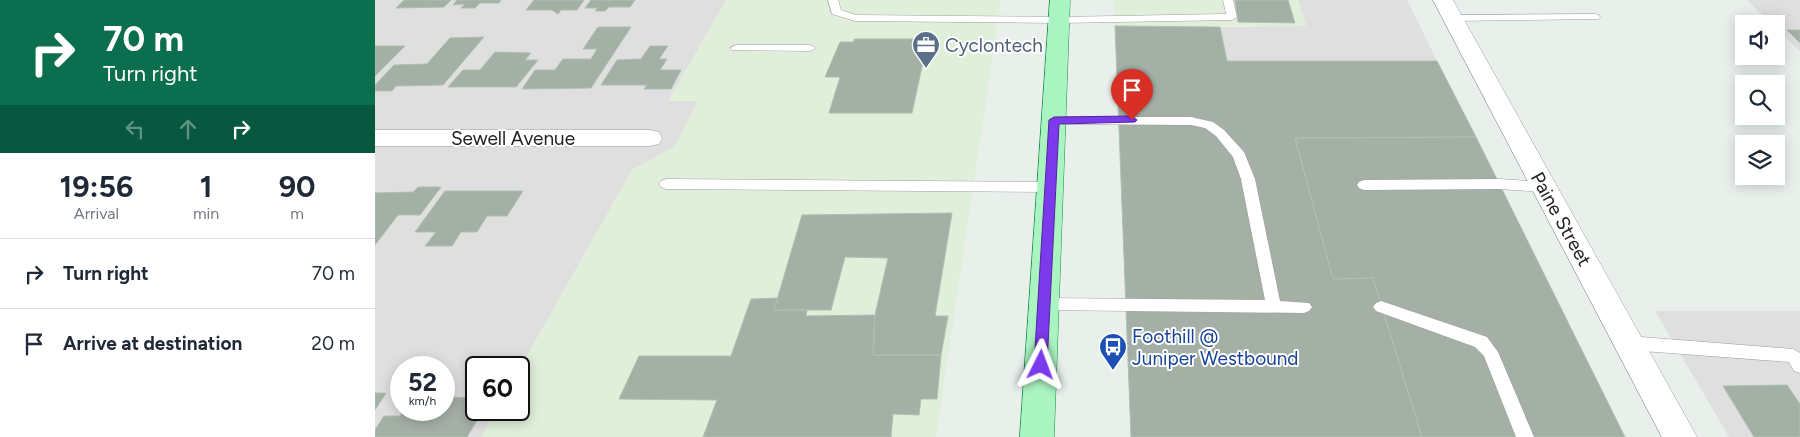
<!DOCTYPE html>
<style>
body{margin:0;font-family:Figtree,sans-serif;background:#f6f6f7;color:#1f2937;height:100vh;display:flex;flex-direction:column;font-size:19px;white-space:nowrap}
*{box-sizing:border-box;margin:0}
p{font-size:16px;color:#747a83}
.icon{flex:none;width:28px;height:28px;fill:none;stroke:currentColor;stroke-width:2;stroke-linecap:round;stroke-linejoin:round}
.map{position:relative;flex:1;overflow:hidden}
.details{display:flex;flex-direction:column;background:#fff;width:375px}
.details>*{flex:none}
.banner{background:#0b6e4f;color:#fff;overflow:hidden}
.buttons{position:absolute;left:1360px;top:15px;display:grid;gap:10px}
.buttons a{display:grid;place-items:center;width:50px;height:50px;border-radius:0px;background:#fff;box-shadow:0 2px 12px #0003;font-size:25px}
.speed{position:absolute;left:15px;top:356px;display:flex;gap:10px;font-size:25px;font-weight:700;text-align:center}
.speed>*{display:grid;place-content:center;width:65px;height:65px;border-radius:50%;background:#fff;box-shadow:0 2px 12px #0003;line-height:1}
.speed small{font-size:12px;font-weight:400}
.speed .limit{border:2px solid #111;border-radius:8px;background:#fff;color:#111}
.pin{position:absolute;display:grid;place-items:center;width:42px;height:42px;color:#fff;margin:-51px -21px;border-radius:50% 50% 50% 0;rotate:-45deg;box-shadow:0 0 5px #0007}
.pin .icon{rotate:45deg}
.me{position:absolute;width:55px;margin:-28px;rotate:3deg;stroke-linejoin:round;filter:drop-shadow(0 0 4px #0008)}
.turn{display:flex;align-items:center;gap:18px;height:105px;padding:0 20px;font-size:22px}
.turn .icon{width:65px;height:65px;stroke-width:2.5}
.turn b{display:block;font-size:35px;line-height:42px}
.lanes{display:flex;align-items:center;height:48px;padding:0 20px;background:#0003;justify-content:center;gap:25px;direction:ltr}
.lanes .off{opacity:.35}
.eta{display:flex;justify-content:space-evenly;align-items:center;height:85px;text-align:center}
.eta b{font-size:30px;font-weight:700;line-height:35px}
ul{padding:0;list-style:none}
li{display:flex;align-items:center;gap:15px;height:70px;padding:0 20px;border-top:1px solid #e0e1e3}
li div{flex:1}
li b{display:block;font-size:19px}
li em{font-style:normal}
main{display:flex;flex:1;min-height:0}
.map>svg:first-child{display:block}
</style>
<main>
<section class="details">
<div class="banner">
<div class="turn"><svg class="icon" aria-label="right" viewBox="0 0 24 24"><path d="M7 20v-9h11M14 6l5 5-5 5"/></svg><div><b>70 m</b>Turn right</div></div>
<div class="lanes"><svg class="icon off" aria-label="left" viewBox="0 0 24 24"><path d="M17 20v-9H6M10 6l-5 5 5 5"/></svg><svg class="icon off" aria-label="ahead" viewBox="0 0 24 24"><path d="M12 20V5M6 11l6-6 6 6"/></svg><svg class="icon" aria-label="right" viewBox="0 0 24 24"><path d="M7 20v-9h11M14 6l5 5-5 5"/></svg></div>
</div>
<div class="eta">
<div><b>19:56</b><p>Arrival</p></div>
<div><b>1</b><p>min</p></div>
<div><b>90</b><p>m</p></div>
</div>
<ul>
<li><svg class="icon" aria-label="right" viewBox="0 0 24 24"><path d="M7 20v-9h11M14 6l5 5-5 5"/></svg><div><b>Turn right</b></div><em>70 m</em></li>
<li><svg class="icon" aria-label="arrive" viewBox="0 0 24 24"><path d="M6 21V4h12l-3 4 3 4H6"/></svg><div><b>Arrive at destination</b></div><em>20 m</em></li>
</ul>
</section>
<div class="map">
<svg width="1425" height="437" viewBox="0 0 1425 437">
<rect width="100%" height="100%" fill="#e9f0ec"/>
<path fill="#dedfde" fill-rule="evenodd" d="M0,0h351l-57,100 29,1 -24,46 -42,23 -113,200v-2h-43v42h20l-15,27h-106zM26,368h43v42h-43z
M923,0h109l30,61h-210l-7,-34 86,-1z
M1372,0h53v52l-24,-24v-4h-4z
M1280,311h145v126h-71z"/>
<path fill="#dfefda" d="M351,0h275l-65,437h-455l15,-27h23v-40l113,-200 42,-23 24,-46h-29z
M739,0h184l8,26h-191z"/>
<path fill="#a4afa6" stroke="#acc1b0" d="M29,0h47l-7,7 -48,1z
M82,0h44l-2,3h-19l-5,5h-14l4,-4 -12,1z
M159,0h50l-7,10h-16l-3,4 -6,-4h-26z
M216,0h44l-5,7h-21l-4,4h-10l3,-3h-13z
M860,0h53l7,23 -57,-1z
M740,26l105,1 7,34h210l39,76 -181,1 38,141 40,-1 49,159h-291z
M223,27h33l-40,61 -69,1 13,-19h20l8,-11h28l6,-10h-14z
M1412,30h13v13z
M109,37l-41,48 -47,1 -4,5h-17v-6l19,-20 33,-1 23,-26z
M479,39h74l-16,74h-83l11,-36h-15l15,-35h14z
M0,46h30l-30,30z
M275,46h18l-9,13h8l-7,11h21l-10,19h-27l3,-4h-46l16,-25 24,-1z
M120,52l36,1 -6,7h13l-22,27h-68l15,-17h17z
M1101,137l149,300h-203l-49,-159 -40,1 -38,-141z
M43,187h23l-21,28h-22l-23,30v-52l38,-1z
M70,191h78l-16,25h-20l-10,16h-16l-9,14h-27l11,-14h-21z
M577,213l-17,103h13l-7,39h-68l2,-40 13,-57 -43,-1 -14,53h-57l28,-95z
M403,298l-4,12h33l-1,6 69,-1 -2,40h68l-4,44h-16l-2,16 -26,-1 -2,23h-188l14,-37 -98,-1 20,-43h92l20,-57z
M1412,385l13,19v33h-46l-31,-51z
M0,393h11l-11,17z
M69,397l32,1v12h7l-16,27h-92v-7l9,-14h16l4,-6h40z"/>
<g fill="none" stroke-linecap="round" stroke-linejoin="round">
<defs>
<path id="service" d="M453,0h10l3,10 15,5 203,2 167,-3 -3,-14h10l4,17 -5,3 -173,3 -204,-2 -23,-7z
M1220,14l4,1 1,2 -1,2 -146,2 -5,-3 5,-3z
M361,45h74l6,3 -6,3 -78,-1 -2,-2z
M679,117h137l22,5 11,8 20,22 11,27 25,122 29,2 3,4 -3,4 -5,2 -260,-3 -5,-2 -3,-4 3,-4 5,-2 221,2 -24,-121 -8,-22 -17,-21 -11,-8 -14,-3 -141,-1 -2,-3 2,-3z
M291,179l384,3 5,2 2,3 -2,3 -5,2 -384,-3 -5,-2 -2,-3 2,-3z
M1124,179l45,3 5,2 2,3 -2,3 -5,2 -45,-3 -135,1 -5,-2 -2,-3 2,-3 5,-2z
M1006,301l106,36 11,15 36,85h-18l-32,-81 -9,-9 -99,-36 -3,-4 3,-4z
M1254,336l164,13 7,4v20l-6,-2 -5,-9 -160,-12 -6,-2 -2,-5 2,-5z"/>
<path id="minor" d="M1058,0h20l244,437h-35z
M0,130h275l9,2 3,6 -3,6 -9,2h-275z"/>
<path id="primary" d="M675,0h20l-16,437h-34z"/>
</defs>
<use href="#service" stroke="#9e9e9e" stroke-width="1"/>
<use href="#minor" stroke="#9e9e9e" stroke-width="1"/>
<use href="#primary" stroke="#0e8f43" stroke-width="1"/>
<use href="#service" fill="#fff" fill-rule="evenodd"/>
<use href="#minor" fill="#fff" fill-rule="evenodd"/>
<use href="#primary" fill="#aaf4c1" fill-rule="evenodd"/>
</g>
<path fill="#7c3aed" stroke="#51269a" d="M757,116l5,4 -2,2 -76,2 -12,241 -2,4 -4,2 -5,-2 -2,-4 15,-245 5,-3z"/>
<defs>
<symbol id="office-pin" viewBox="-11 -11 22 30"><path d="M0 17L-7.5 6A9.5 9.5 0 1 1 7.5 6Z" fill="#5c6f8a" stroke="#fff"/><path d="M-6-3h4V-5.5h4V-3h4V5H-6ZM-1-4.5V-3h2v-1.5ZM-6 0V1H6V0Z" fill="#fff"/></symbol>
<symbol id="bus-pin" viewBox="-11 -11 22 30"><path d="M0 17L-7.5 6A9.5 9.5 0 1 1 7.5 6Z" fill="#1a4fb4" stroke="#fff"/><path d="M-5-6H5V4H4V6H2V4H-2V6H-4V4H-5ZM-3.5-4V0h7V-4ZM-3.5 1.2v1.5H-2V1.2ZM2 1.2v1.5H3.5V1.2Z" fill="#fff"/></symbol>
</defs>
<g fill-rule="evenodd">
<use href="#office-pin" x="535" y="29" width="32" height="43"/>
<use href="#bus-pin" x="722" y="331" width="32" height="43"/>
</g>
<g text-anchor="middle" dominant-baseline="central" stroke-width="4" stroke-linejoin="round" paint-order="stroke">
<g font-size="19" fill="#4e5e75" stroke="#fff" text-anchor="start">
<text x="570" y="45">Cyclontech</text>
</g>
<g font-size="19" fill="#212121" stroke="#fff">
<text x="138" y="138">Sewell Avenue</text>
<text transform="translate(1186 219) rotate(61)">Paine Street</text>
</g>
<g font-size="19" fill="#164399" stroke="#fff" text-anchor="start">
<text x="757" y="336">Foothill @<tspan x="757" dy="22">Juniper Westbound</tspan></text>
</g>
</g>
</svg>
<div class="buttons">
<a><svg class="icon" aria-label="sound" viewBox="0 0 24 24"><path d="M4 9h4l5-4v14l-5-4H4zM17 9q2 3 0 6"/></svg></a>
<a><svg class="icon" aria-label="search" viewBox="0 0 24 24"><circle cx="10" cy="10" r="6"/><path d="M15 15l6 6"/></svg></a>
<a><svg class="icon" aria-label="layers" viewBox="0 0 24 24"><path d="M12 4l9 5-9 5-9-5zM3 14l9 5 9-5"/></svg></a>
</div>
<div class="speed"><div>52<small>km/h</small></div><div class="limit">60</div></div>
<div class="pin" style="left:757px;top:120px;background:#d93025"><svg class="icon" aria-label="arrive" viewBox="0 0 24 24"><path d="M6 21V4h12l-3 4 3 4H6"/></svg></div>
<svg class="me" style="left:666px;top:365px" viewBox="-20 -20 40 40"><path d="M0-17L14 15 0 8-14 15z" fill="#7c3aed" stroke="#fff" stroke-width="4"/></svg>
</div>
</main>
